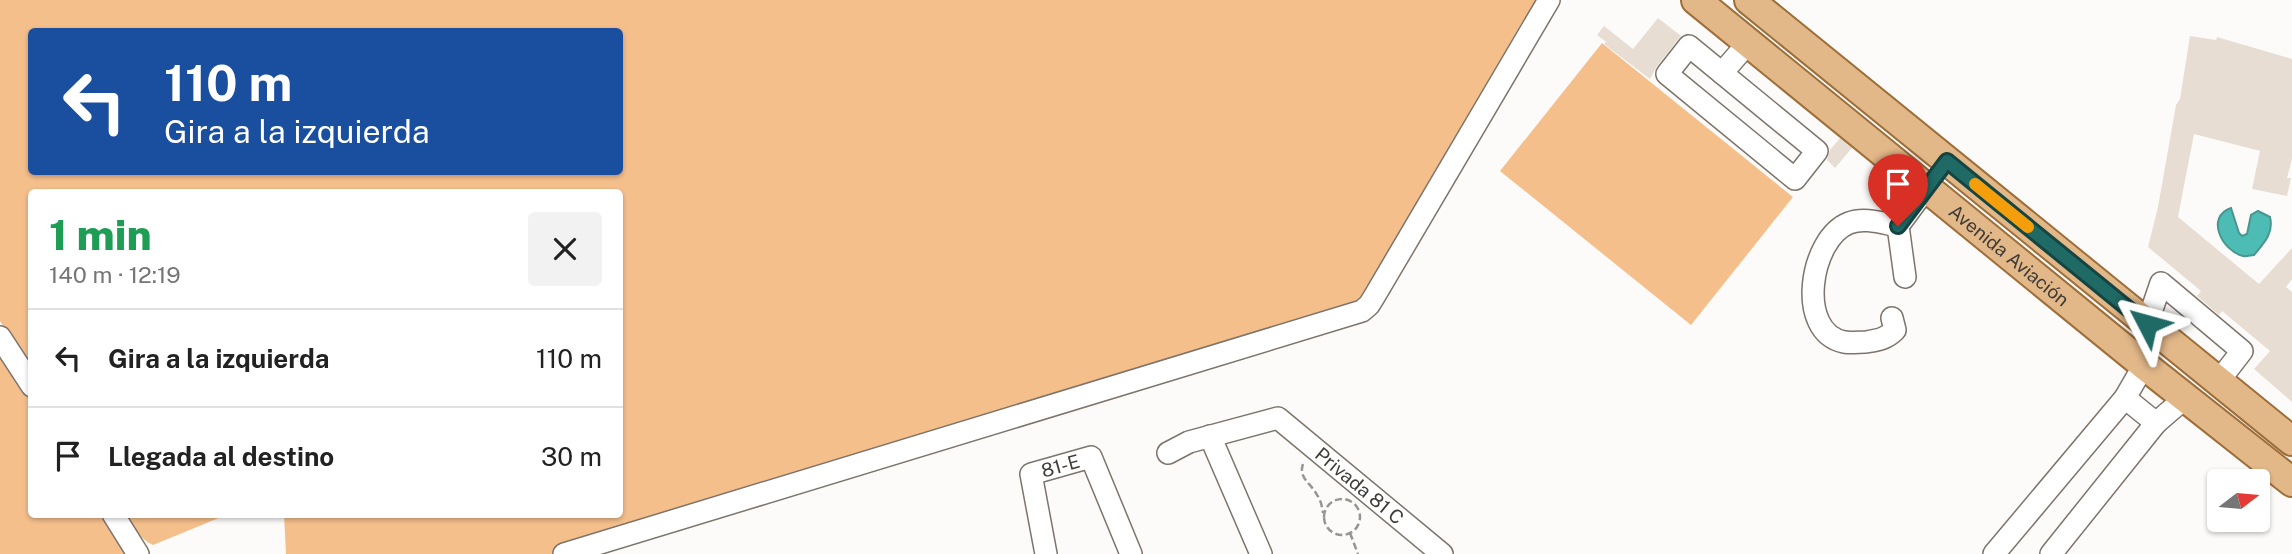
<!DOCTYPE html>
<html lang="es">
<meta charset="utf-8">
<style>
body{margin:0;font-family:"Public Sans",sans-serif;background:#f2f2f2;color:#222;height:100vh;display:flex;flex-direction:column;font-size:26px;white-space:nowrap}
*{box-sizing:border-box;margin:0}
p{font-size:23px;color:#767676}
.icon{flex:none;width:38px;height:38px;fill:none;stroke:currentColor;stroke-width:2;stroke-linecap:round;stroke-linejoin:round}
.map{position:relative;flex:1;overflow:hidden}
.details{position:absolute;left:28px;top:189px;width:595px;height:329px;display:flex;flex-direction:column;background:#fff;border-radius:7px;box-shadow:0 2px 5px #0004}
.details>*{flex:none}
.banner{position:absolute;left:28px;top:28px;width:595px;height:147px;border-radius:7px;box-shadow:0 2px 5px #0004;background:#1a4fa0;color:#fff;overflow:hidden}
.needle{width:46px;rotate:74deg}
.buttons{position:absolute;left:2207px;top:469px;display:grid;gap:14px}
.buttons a{display:grid;place-items:center;width:63px;height:63px;border-radius:7px;background:#fff;box-shadow:0 2px 5px #0004;font-size:35px}
.pin{position:absolute;display:grid;place-items:center;width:60px;height:60px;color:#fff;margin:-72px -30px;border-radius:50% 50% 50% 0;rotate:-45deg;box-shadow:0 0 7px #0007}
.pin .icon{rotate:45deg}
.me{position:absolute;width:77px;margin:-38px;rotate:309deg;stroke-linejoin:round;filter:drop-shadow(0 0 5px #0008)}
.turn{display:flex;align-items:center;gap:24px;height:147px;padding:0 21px;font-size:32px}
.turn .icon{width:91px;height:91px;stroke-width:2.5}
.turn b{display:block;font-size:49px;line-height:60px}
.round{display:grid;place-items:center;flex:none;width:74px;height:74px;border-radius:7px;background:#f2f2f2}
.overview{display:flex;align-items:center;justify-content:space-between;height:119px;padding:0 21px}
h1{font-size:42px;font-weight:800;line-height:52px;color:#1e9e55}
ul{padding:0;list-style:none}
li{display:flex;align-items:center;gap:21px;height:98px;padding:0 21px;border-top:2px solid #e0e0e0}
li div{flex:1}
li b{display:block;font-size:26px}
li em{font-style:normal}
.map>svg:first-child{display:block}
</style>
<div class="map">
<svg width="2292" height="554" viewBox="0 0 2292 554">
<rect width="100%" height="100%" fill="#fdfbf9"/>
<path fill="#f5bf8c" fill-rule="evenodd" d="M0,0h1546l-178,304 -609,189 -208,61h-265l-2,-39 336,-1v-322h-588l-1,177 -31,-48zM32,32h588v140h-588z
M1602,43l191,154 -102,128 -191,-154z
M0,346l31,49 1,119 77,1 26,39h-135z
M126,515h100l-73,30c-14,-6 -19,-19 -27,-30z"/>
<path fill="#4cbcb4" stroke="#48968f" stroke-width="2" d="M2231,208l8,25 3,3 5,-2 4,-19 7,-4 12,6c4,16 -6,26 -16,38 -3,0 -8,2 -11,1 -21,-5 -38,-39 -12,-48z"/>
<path fill="#e7ddd3" d="M1658,18l23,18 -24,30 -7,13 -46,-35 2,-2 -9,-7 7,-9 29,23z
M2190,36l26,4 1,-3 75,22v100l-5,19h4l-4,18 -35,-7 8,-38 -66,-17 -16,83 81,67 33,-36v31l-6,8 6,5v110l-38,-33 16,-18 -48,-40 -3,4 -22,-19 4,-5 -53,-44 10,-40 18,-102 4,-6z
M1840,138l12,10 -17,20 -8,-8 3,-10z"/>
<g fill="none" stroke-linecap="round" stroke-linejoin="round">
<defs>
<g id="minor">
<path d="M1689,46l128,105 -22,28 -128,-105z"/>
<path d="M1722,73l26,-30"/>
<path d="M1905,277l-7,-51 29,-39"/>
<path d="M1892,318l3,12c-9,9 -17,10 -29,12 -7,0 -15,1 -22,0 -49,-10 -34,-104 5,-119 15,-6 33,0 49,3"/>
<path d="M2147,324l14,-41 81,68 -24,31"/>
<path d="M0,337l32,49"/>
<path d="M2144,365l-19,33 31,25 29,-25"/>
<path d="M1210,436l51,118"/>
<path id="s1" d="M1168,453l21,-11 89,-24 164,136"/>
<path d="M113,514l25,40"/>
<path d="M564,554l798,-243 7,-6 5,-8 175,-297"/>
<path id="s2" d="M1046,554l-15,-80 60,-17 40,97"/>
<path d="M1994,554l131,-156"/>
<path d="M2051,554l105,-131"/>
</g>
<g id="major">
<path id="s3" d="M1696,0l448,365 148,117"/>
<path d="M1749,0l543,441"/>
</g>
</defs>
<use href="#minor" stroke="#7d746b" stroke-width="24"/>
<use href="#major" stroke="#9e6e39" stroke-width="32"/>
<path stroke="#989491" stroke-width="2.5" stroke-dasharray="7 3.5" stroke-linecap="butt" d="M1303,464c-5,14 8,19 14,31 4,5 5,12 6,18
M1324 517a18 18 0 1 1 36 0a18 18 0 1 1-36 0Z
M1350,533l8,21"/>
<use href="#minor" stroke="#fff" stroke-width="21"/>
<use href="#major" stroke="#e3b889" stroke-width="28"/>
</g>
<g fill="none" stroke-linecap="round" stroke-linejoin="round">
<defs>
<path id="route" d="M1898,226l49,-65 200,163"/>
</defs>
<use href="#route" stroke="#154542" stroke-width="18"/>
<use href="#route" stroke="#206a66" stroke-width="12"/>
<path stroke="#f59e0b" stroke-width="12" d="M1975,184l53,43"/>
</g>
<g text-anchor="middle" dominant-baseline="central" stroke-width="7" stroke-linejoin="round" paint-order="stroke">
<g font-size="19" fill="#403c38" stroke="#fff">
<text stroke="none"><textPath href="#s3" startOffset="404">Avenida Aviación</textPath></text>
<text stroke="none"><textPath href="#s2" startOffset="112">81-E</textPath></text>
<text stroke="none"><textPath href="#s1" startOffset="222">Privada 81 C</textPath></text>
</g>
</g>
</svg>
<div class="buttons">
<a><svg class="needle" viewBox="-14 -14 28 28"><path d="M0-13l5 13h-10z" fill="#e53935"/><path d="M0 13l5-13h-10z" fill="#767676"/></svg></a>
</div>
<div class="pin" style="left:1898px;top:226px;background:#d93025"><svg class="icon" aria-label="arrive" viewBox="0 0 24 24"><path d="M6 21V4h12l-3 4 3 4H6"/></svg></div>
<svg class="me" style="left:2147px;top:324px" viewBox="-20 -20 40 40"><path d="M0-17L14 15 0 8-14 15z" fill="#206a66" stroke="#fff" stroke-width="4"/></svg>
<div class="banner">
<div class="turn"><svg class="icon" aria-label="left" viewBox="0 0 24 24"><path d="M17 20v-9H6M10 6l-5 5 5 5"/></svg><div><b>110 m</b>Gira a la izquierda</div></div>
</div>
<section class="details">
<div class="overview"><div><h1>1 min</h1><p>140 m · 12:19</p></div><a class="round"><svg class="icon" aria-label="close" viewBox="0 0 24 24"><path d="M6 6l12 12M18 6L6 18"/></svg></a></div>
<ul>
<li><svg class="icon" aria-label="left" viewBox="0 0 24 24"><path d="M17 20v-9H6M10 6l-5 5 5 5"/></svg><div><b>Gira a la izquierda</b></div><em>110 m</em></li>
<li><svg class="icon" aria-label="arrive" viewBox="0 0 24 24"><path d="M6 21V4h12l-3 4 3 4H6"/></svg><div><b>Llegada al destino</b></div><em>30 m</em></li>
</ul>
</section>
</div>
